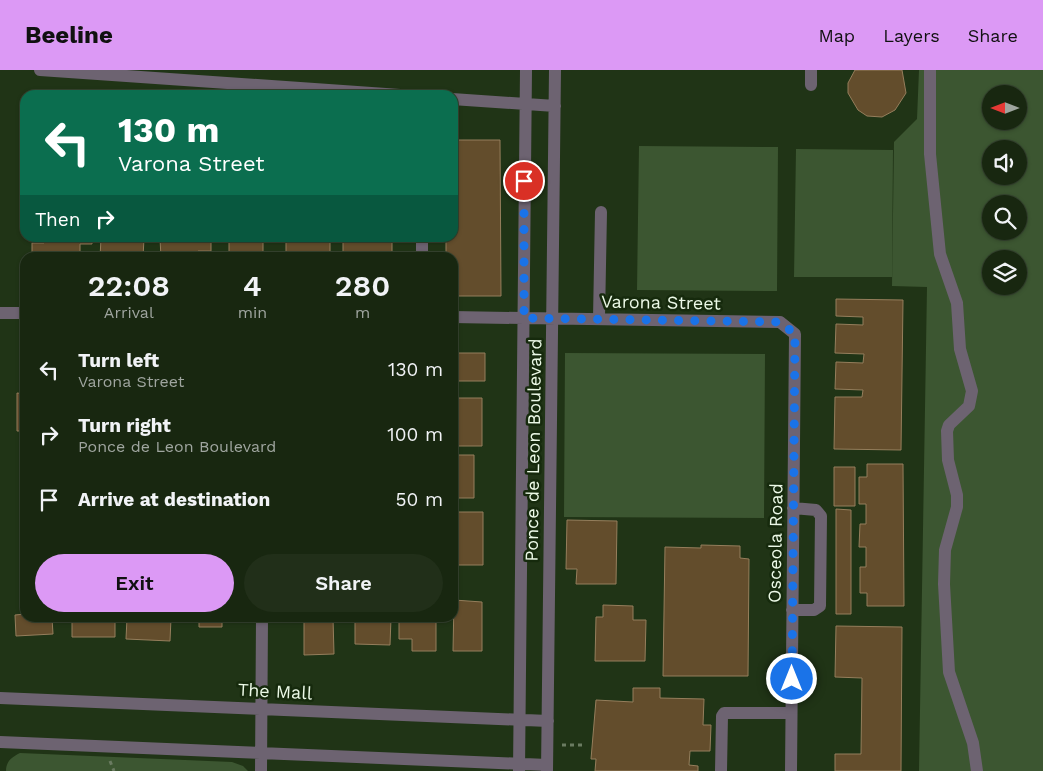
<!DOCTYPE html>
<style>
body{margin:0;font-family:"Work Sans",sans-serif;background:#212f19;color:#f1f3f6;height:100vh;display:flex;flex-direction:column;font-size:19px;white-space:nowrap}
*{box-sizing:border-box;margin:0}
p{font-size:16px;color:#9fa59f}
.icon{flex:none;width:28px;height:28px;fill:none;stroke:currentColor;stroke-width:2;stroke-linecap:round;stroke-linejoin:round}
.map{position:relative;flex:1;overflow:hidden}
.drawer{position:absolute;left:20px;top:182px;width:438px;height:370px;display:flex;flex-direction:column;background:#182710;border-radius:15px;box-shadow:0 1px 4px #0004,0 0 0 1px #364430}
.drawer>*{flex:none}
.hud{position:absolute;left:20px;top:20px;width:438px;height:152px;border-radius:15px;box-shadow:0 1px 4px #0004,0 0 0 1px #364430;background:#0b6e4f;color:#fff;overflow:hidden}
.needle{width:32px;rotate:270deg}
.buttons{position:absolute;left:982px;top:15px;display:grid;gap:10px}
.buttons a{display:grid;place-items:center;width:45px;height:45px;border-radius:50%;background:#182710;box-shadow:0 1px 4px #0004,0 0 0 1px #364430;font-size:25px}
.pin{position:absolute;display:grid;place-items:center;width:42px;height:42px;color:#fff;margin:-21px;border:2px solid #fff;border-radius:50%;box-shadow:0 1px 5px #0007}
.me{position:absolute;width:55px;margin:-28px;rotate:0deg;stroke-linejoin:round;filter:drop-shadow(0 0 4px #0008)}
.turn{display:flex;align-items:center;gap:18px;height:105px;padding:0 15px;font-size:22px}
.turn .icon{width:65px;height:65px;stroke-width:2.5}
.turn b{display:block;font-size:35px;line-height:42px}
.then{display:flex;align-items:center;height:48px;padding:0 15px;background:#0003;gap:10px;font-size:19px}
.eta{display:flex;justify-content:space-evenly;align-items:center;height:85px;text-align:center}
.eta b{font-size:30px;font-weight:600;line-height:35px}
.button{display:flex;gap:10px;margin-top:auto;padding:10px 15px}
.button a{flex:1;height:58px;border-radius:30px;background:#dc99f5;color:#111;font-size:20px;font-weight:600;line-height:58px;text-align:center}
.button a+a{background:#212f19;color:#f1f3f6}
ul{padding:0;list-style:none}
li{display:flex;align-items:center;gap:15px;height:65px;padding:0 15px}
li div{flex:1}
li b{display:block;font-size:19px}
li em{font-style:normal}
header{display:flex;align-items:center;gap:30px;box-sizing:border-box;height:70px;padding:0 25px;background:#dc99f5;color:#111}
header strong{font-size:24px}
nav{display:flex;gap:28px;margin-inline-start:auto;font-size:18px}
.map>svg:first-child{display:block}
</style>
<header>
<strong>Beeline</strong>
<nav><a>Map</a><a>Layers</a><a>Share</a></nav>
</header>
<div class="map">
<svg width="1043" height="701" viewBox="0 0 1043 701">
<rect width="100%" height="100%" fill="#203416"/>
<path fill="#3c5631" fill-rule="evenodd" d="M919,0h124v701h-124l8,-484 -35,-1 2,-144 23,-23zM991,24h28v27h-28zM991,79h28v27h-28zM991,134h28v27h-28zM991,189h28v27h-28z
M639,76l139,1 -1,144 -140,-1z
M796,79l97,1 -1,127h-98z
M565,283l200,1 -1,164 -200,-1z
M20,683l212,9 11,4 5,5h-242c0,-10 6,-14 14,-18z"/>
<path fill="#634d2c" stroke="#957e5c" d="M855,0h47l4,23 -11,17 -13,7 -15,-1 -9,-6 -10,-17v-10z
M452,70h48l1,156h-49v-38h-6v-20h6z
M44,168h48v6h-12v14h-48v-15h12z
M101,168h43l-1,20h-43z
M160,168h51v13h-13v7h-37z
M229,168h34v20h-34z
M286,168h44v20h-44z
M343,172h49v16h-49z
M836,229l67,1 -2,150 -67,-1 1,-52h27l1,-7 -28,-1 1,-27 27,1 1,-9 -29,-1 1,-29 27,1v-8l-27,-1z
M452,283h33v28h-33z
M17,323l8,1v37h-8z
M452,328h30v48h-28z
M452,385h22v43h-22z
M867,394h36l1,142h-37v-13h-7v-26h6v-20h-7l1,-23h6v-20h-7v-27h8z
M834,397h21v39h-21z
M836,439l15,1v104h-15z
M453,442h30v53h-30z
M567,450l50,1 -1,63h-40l1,-15h-11z
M701,475l39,1v12l9,1 -1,117h-85l2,-129 36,1z
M454,530l28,2v49h-29z
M603,535l30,1v14h13l-1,41h-50l1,-44h7z
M25,544v4h27l1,16 -37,2 -1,-21z
M72,548h43v19h-43z
M127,548h44l-1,23 -44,-2z
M199,548h23v9h-23z
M304,548h29l1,36 -30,1z
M355,548h36l-1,27 -35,-1z
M399,548h37v33h-24v-12h-13z
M836,556l66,1 -1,144h-66v-17h26l1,-76 -27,-1z
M633,618h27v10l44,1 -1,26h8l-1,26h-20l-1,14 9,1v5h-103l1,-12h-5l5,-59 37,2z"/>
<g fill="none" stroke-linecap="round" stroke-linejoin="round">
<path stroke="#6a7b61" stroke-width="3" stroke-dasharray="4 4" stroke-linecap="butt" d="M562,675h22
M110,691l4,10"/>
<path stroke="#6d6371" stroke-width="12" d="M40,0l360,25
M930,0v84l10,100 17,49 3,46 12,42 -3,15 -20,19 -2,6 1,29 9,35v12l-12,43 -1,34 5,88 24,71 4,28
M811,15v-15
M452,29l103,7
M422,168v20
M0,243h25
M452,247l328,5 15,12 -4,437
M599,248l2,-106
M792,540h22l6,-4 1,-90 -5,-6 -23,-2
M0,628l548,23
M0,672l547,23
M261,701l1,-153
M519,701l7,-701
M547,701l8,-701
M721,701l1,-55 2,-3h67"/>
</g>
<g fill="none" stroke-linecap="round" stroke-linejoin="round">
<path stroke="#1a73e8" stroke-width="9" stroke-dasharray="0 16.2" d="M524,111v137l256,4 15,12 -3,345"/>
</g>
<g text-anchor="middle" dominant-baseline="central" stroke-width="5" stroke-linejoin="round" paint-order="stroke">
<g font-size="18" fill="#ecf9e7" stroke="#162a0d">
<text transform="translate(661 232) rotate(1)">Varona Street</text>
<text transform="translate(533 380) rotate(-89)">Ponce de Leon Boulevard</text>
<text transform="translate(775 473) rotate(-89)">Osceola Road</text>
<text transform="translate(275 621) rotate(3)">The Mall</text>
</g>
</g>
</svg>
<div class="buttons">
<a><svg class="needle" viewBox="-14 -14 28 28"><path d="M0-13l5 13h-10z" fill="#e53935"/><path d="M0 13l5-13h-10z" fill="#9fa59f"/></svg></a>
<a><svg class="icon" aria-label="sound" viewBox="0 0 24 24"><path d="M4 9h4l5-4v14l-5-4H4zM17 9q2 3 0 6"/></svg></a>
<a><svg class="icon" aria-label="search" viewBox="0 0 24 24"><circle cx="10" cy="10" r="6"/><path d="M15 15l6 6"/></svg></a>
<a><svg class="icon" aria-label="layers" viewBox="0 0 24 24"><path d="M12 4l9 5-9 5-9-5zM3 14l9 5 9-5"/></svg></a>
</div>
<div class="pin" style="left:524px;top:111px;background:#d93025"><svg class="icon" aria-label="arrive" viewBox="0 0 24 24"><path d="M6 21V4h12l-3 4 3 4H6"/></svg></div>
<svg class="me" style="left:792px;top:609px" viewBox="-20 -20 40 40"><circle r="17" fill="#1a73e8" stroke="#fff" stroke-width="3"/><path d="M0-11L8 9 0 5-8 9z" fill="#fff"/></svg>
<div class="hud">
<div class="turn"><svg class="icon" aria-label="left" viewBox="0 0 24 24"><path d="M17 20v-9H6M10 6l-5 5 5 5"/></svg><div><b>130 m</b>Varona Street</div></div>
<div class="then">Then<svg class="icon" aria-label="right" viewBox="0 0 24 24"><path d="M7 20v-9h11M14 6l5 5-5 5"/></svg></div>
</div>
<section class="drawer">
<div class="eta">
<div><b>22:08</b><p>Arrival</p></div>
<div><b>4</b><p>min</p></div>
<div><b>280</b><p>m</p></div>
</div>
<ul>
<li><svg class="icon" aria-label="left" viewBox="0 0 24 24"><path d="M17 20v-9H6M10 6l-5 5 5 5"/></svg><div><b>Turn left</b><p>Varona Street</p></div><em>130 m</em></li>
<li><svg class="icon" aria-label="right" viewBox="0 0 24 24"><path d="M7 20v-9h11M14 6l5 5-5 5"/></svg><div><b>Turn right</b><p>Ponce de Leon Boulevard</p></div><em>100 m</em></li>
<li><svg class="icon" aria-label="arrive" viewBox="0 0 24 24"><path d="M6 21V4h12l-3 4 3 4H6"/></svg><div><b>Arrive at destination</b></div><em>50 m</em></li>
</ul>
<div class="button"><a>Exit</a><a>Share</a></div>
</section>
</div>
